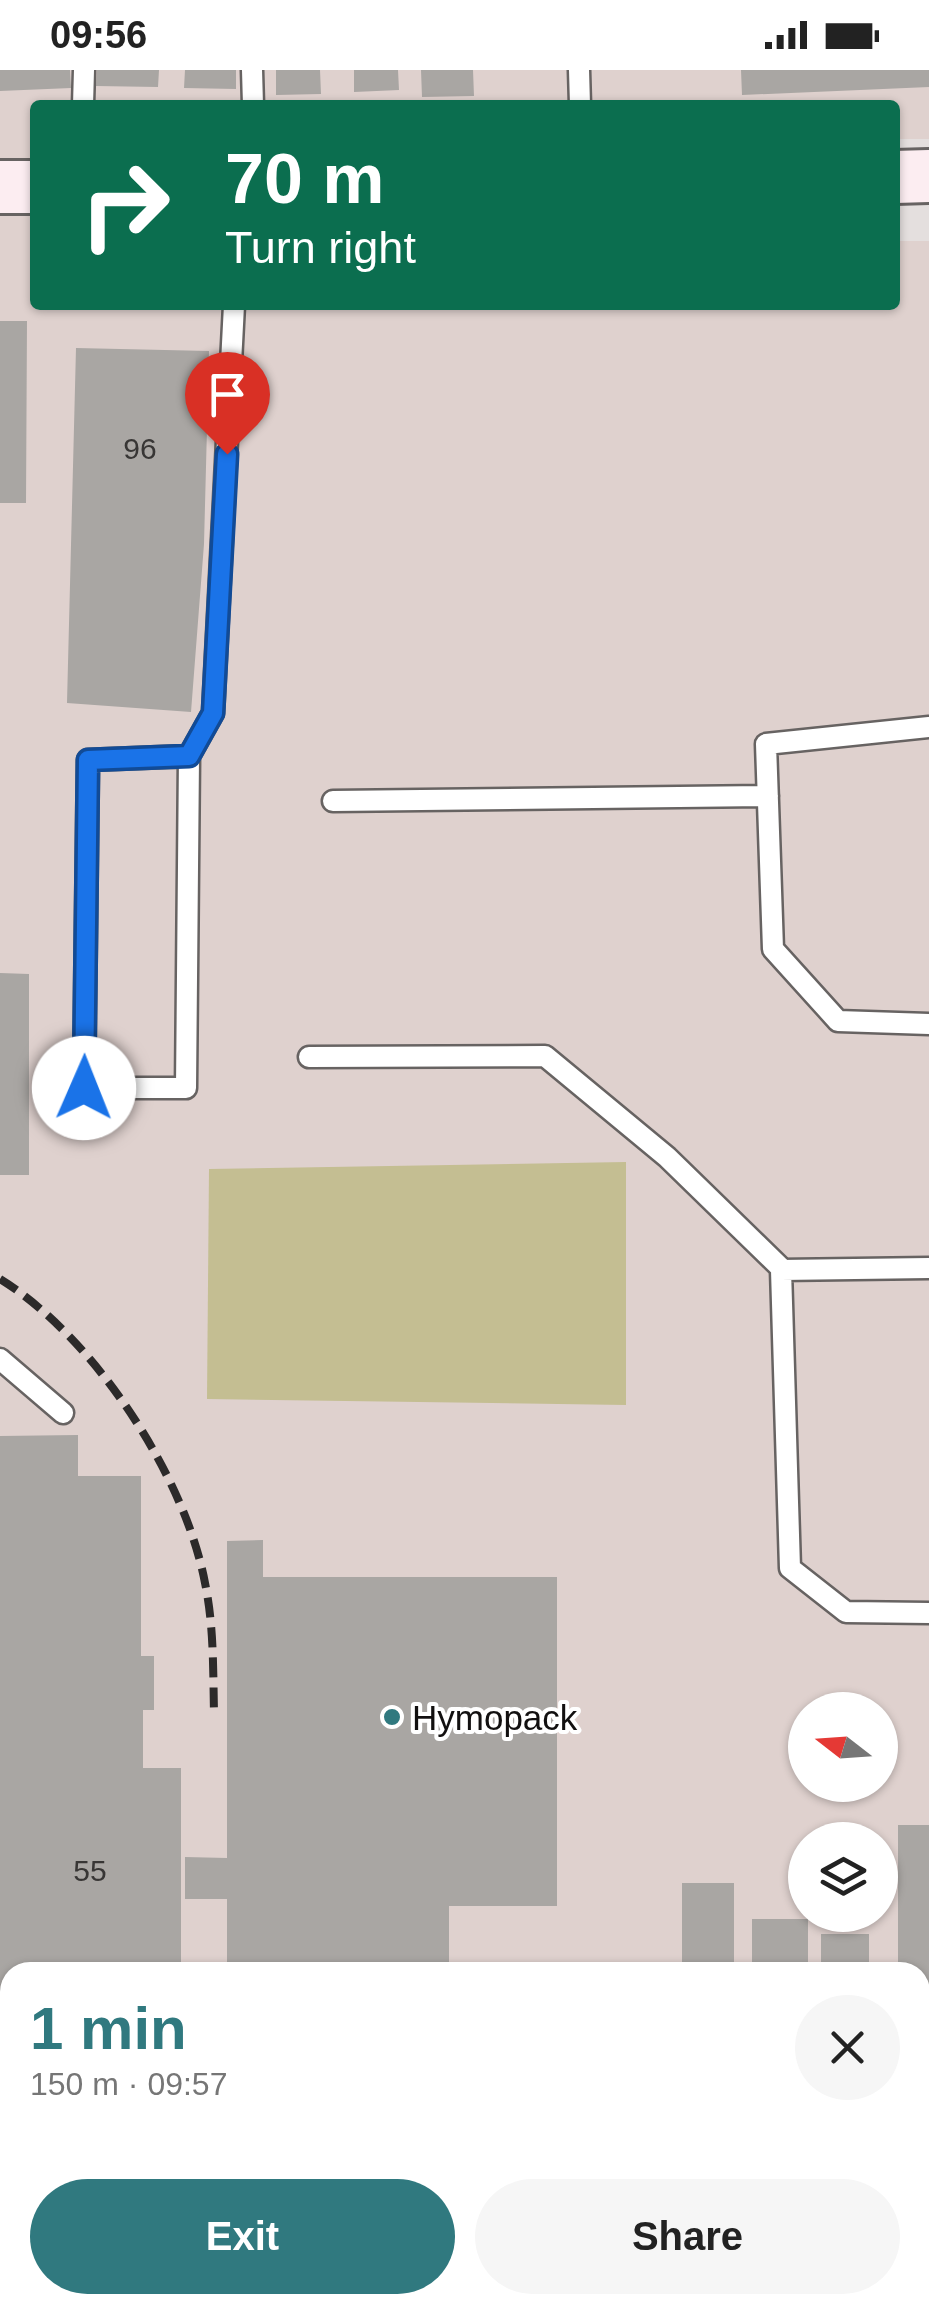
<!DOCTYPE html>
<meta charset="utf-8">
<style>
body{margin:0;font-family:Helvetica,sans-serif;background:#f6f6f6;color:#222;height:100vh;display:flex;flex-direction:column;font-size:38px;white-space:nowrap}
*{box-sizing:border-box;margin:0}
p{font-size:32px;color:#767676}
.icon{flex:none;width:55px;height:55px;fill:none;stroke:currentColor;stroke-width:2;stroke-linecap:round;stroke-linejoin:round}
.map{position:relative;flex:1;overflow:hidden}
.panel{position:absolute;left:0px;top:1892px;width:930px;height:352px;display:flex;flex-direction:column;background:#fff;border-radius:30px 30px 0 0;box-shadow:0 2px 8px #0004}
.panel>*{flex:none}
.banner{position:absolute;left:30px;top:30px;width:870px;height:210px;border-radius:10px;box-shadow:0 2px 8px #0004;background:#0b6e4f;color:#fff;overflow:hidden}
.needle{width:65px;rotate:287deg}
.buttons{position:absolute;left:788px;top:1622px;display:grid;gap:20px}
.buttons a{display:grid;place-items:center;width:110px;height:110px;border-radius:50%;background:#fff;box-shadow:0 2px 8px #0004;font-size:50px}
.pin{position:absolute;display:grid;place-items:center;width:85px;height:85px;color:#fff;margin:-102px -42px;border-radius:50% 50% 50% 0;rotate:-45deg;box-shadow:0 0 10px #0007}
.pin .icon{rotate:45deg}
.me{position:absolute;width:110px;margin:-55px;rotate:1deg;stroke-linejoin:round;filter:drop-shadow(0 0 8px #0008)}
.turn{display:flex;align-items:center;gap:35px;height:210px;padding:0 30px;font-size:45px}
.turn .icon{width:130px;height:130px;stroke-width:2.5}
.turn b{display:block;font-size:70px;line-height:85px}
.round{display:grid;place-items:center;flex:none;width:105px;height:105px;border-radius:52px;background:#f6f6f6}
.summary{display:flex;align-items:center;justify-content:space-between;height:170px;padding:0 30px}
h1{font-size:60px;font-weight:700;line-height:75px;color:#30797f}
.primary-button{display:flex;gap:20px;margin-top:auto;padding:20px 30px}
.primary-button a{flex:1;height:115px;border-radius:60px;background:#30797f;color:#fff;font-size:40px;font-weight:700;line-height:115px;text-align:center}
.primary-button a+a{background:#f6f6f6;color:#222}
.status{display:flex;justify-content:space-between;align-items:center;height:70px;padding:0 50px;background:#fff;direction:ltr}
.status svg{height:28px;fill:currentColor}
.map>svg:first-child{display:block}
</style>
<div class="status"><b>09:56</b><svg viewBox="0 0 49 12"><path d="M0 12V9h3v3zM5 12V6h3v6zM10 12V3h3v9zM15 12V0h3v12zM26 1h20v11H26zM47 4h2v5h-2z"/></svg></div>
<div class="map">
<svg width="929" height="2243" viewBox="0 0 929 2243">
<rect width="100%" height="100%" fill="#e4dfde"/>
<path fill="#dfd1ce" fill-rule="evenodd" d="M0,0h929v69h-34v-34h-860v200h860v-64h34v2072h-929zM805,1640h75v75h-75zM805,1770h75v75h-75zM10,1902h910v333h-910z"/>
<path fill="#c4be92" d="M626,1092v243l-419,-6 2,-230z"/>
<path fill="#a9a6a3" d="M0,0h70l1,18 -71,3z
M97,0h62l-1,17 -62,-1z
M185,0h51v19l-52,-1z
M276,0h44l1,24 -45,1z
M354,0h44l1,20 -45,2z
M421,0h52l1,26 -52,1z
M741,0h188v17l-187,8z
M0,251h27l-1,182h-26z
M76,278l133,3 -5,193 -13,168 -124,-9z
M0,903l29,1v201h-29z
M78,1365v41h63v180h13v54h-11v58h38v204h-171v132h-10v-668z
M263,1470v37h294v329h-108v66h-222v-73h-42v-42l42,1v-317z
M898,1755h31v282h-9v-135h-22z
M682,1813h52v89h-52z
M752,1849h56v53h-56z
M821,1864h48v38h-48z
M0,2213h10v22h155v8h-165z
M278,2235h154v8h-154z
M690,2235h193v8h-193z"/>
<g fill="none" stroke-linecap="round" stroke-linejoin="round">
<defs>
<path id="lane" d="M252,0l1,35
M579,0l1,35
M83,35l1,-35
M929,657l-163,17 7,205 65,72 91,3
M189,686l-101,4 -4,328h102l3,-332 24,-43 21,-408
M333,731l435,-5
M309,987l236,-1 122,101 116,113
M929,1198l-148,2 9,298 56,44 83,1
M0,1289l63,54"/>
<path id="street" d="M0,2119h10
M920,2122h9
M596,2235v8"/>
<path id="secondary" d="M895,107l34,-1
M0,117h35"/>
</defs>
<use href="#lane" stroke="#676362" stroke-width="25"/>
<use href="#street" stroke="#676362" stroke-width="42"/>
<use href="#secondary" stroke="#676362" stroke-width="58"/>
<use href="#lane" stroke="#fff" stroke-width="20"/>
<use href="#street" stroke="#fff" stroke-width="38"/>
<use href="#secondary" stroke="#fcedf1" stroke-width="52"/>
<path stroke="#2c2a2a" stroke-width="8" stroke-dasharray="20 10" stroke-linecap="butt" d="M0,1209c94,58 185,197 205,304 9,43 8,87 9,130"/>
</g>
<g fill="none" stroke-linecap="round" stroke-linejoin="round">
<defs>
<path id="route" d="M84,1018l4,-328 101,-4 24,-43 14,-259"/>
</defs>
<use href="#route" stroke="#114b97" stroke-width="25"/>
<use href="#route" stroke="#1a73e8" stroke-width="18"/>
</g>
<circle fill="#30797f" stroke="#fff" stroke-width="4" cx="392" cy="1647" r="10"/>
<g text-anchor="middle" dominant-baseline="central" stroke-width="8" stroke-linejoin="round" paint-order="stroke">
<g font-size="30" fill="#383635">
<text x="140" y="378">96</text>
<text x="90" y="1800">55</text>
</g>
<g font-size="35" fill="#121010" stroke="#fff" text-anchor="start">
<text x="412" y="1647">Hymopack</text>
</g>
</g>
</svg>
<div class="buttons">
<a><svg class="needle" viewBox="-14 -14 28 28"><path d="M0-13l5 13h-10z" fill="#e53935"/><path d="M0 13l5-13h-10z" fill="#767676"/></svg></a>
<a><svg class="icon" aria-label="layers" viewBox="0 0 24 24"><path d="M12 4l9 5-9 5-9-5zM3 14l9 5 9-5"/></svg></a>
</div>
<div class="pin" style="left:227px;top:384px;background:#d93025"><svg class="icon" aria-label="arrive" viewBox="0 0 24 24"><path d="M6 21V4h12l-3 4 3 4H6"/></svg></div>
<svg class="me" style="left:84px;top:1018px" viewBox="-20 -20 40 40"><circle r="19" fill="#fff"/><path d="M0-13L10 11 0 6-10 11z" fill="#1a73e8"/></svg>
<div class="banner">
<div class="turn"><svg class="icon" aria-label="right" viewBox="0 0 24 24"><path d="M7 20v-9h11M14 6l5 5-5 5"/></svg><div><b>70 m</b>Turn right</div></div>
</div>
<section class="panel">
<div class="summary"><div><h1>1 min</h1><p>150 m · 09:57</p></div><a class="round"><svg class="icon" aria-label="close" viewBox="0 0 24 24"><path d="M6 6l12 12M18 6L6 18"/></svg></a></div>
<div class="primary-button"><a>Exit</a><a>Share</a></div>
</section>
</div>
